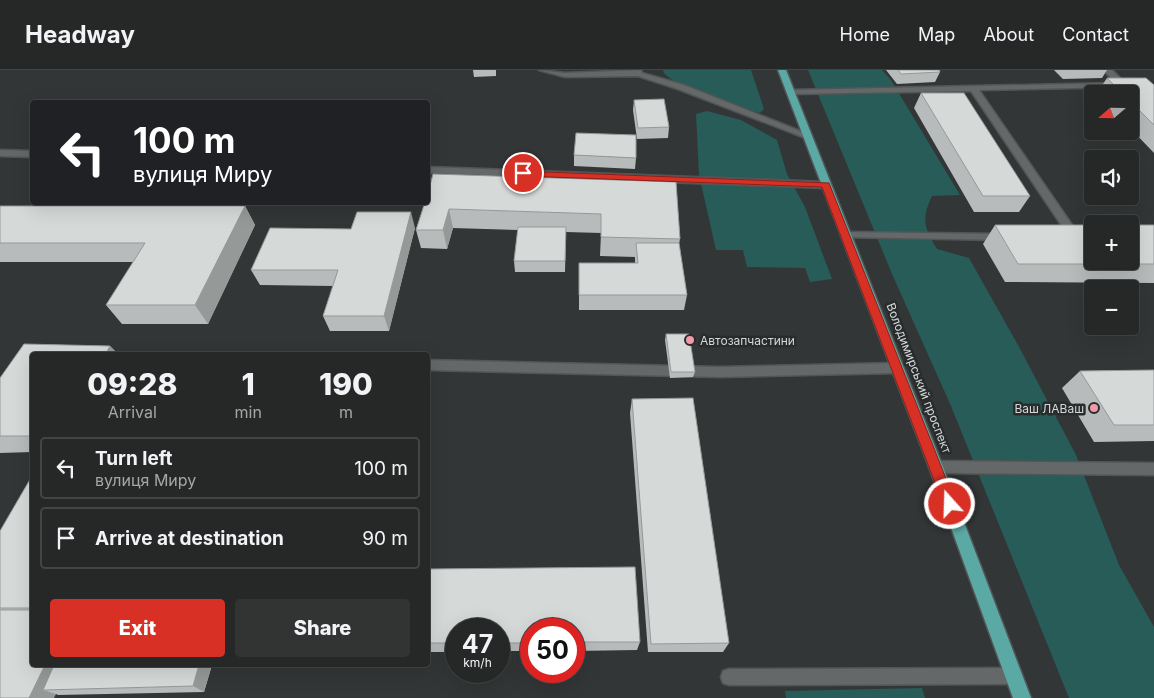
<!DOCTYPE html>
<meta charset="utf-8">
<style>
body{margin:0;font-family:Inter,sans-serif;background:#323434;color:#f1f3f6;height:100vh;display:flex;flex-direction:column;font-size:19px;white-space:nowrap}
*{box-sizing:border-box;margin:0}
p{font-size:16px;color:#a4a6a8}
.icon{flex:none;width:28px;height:28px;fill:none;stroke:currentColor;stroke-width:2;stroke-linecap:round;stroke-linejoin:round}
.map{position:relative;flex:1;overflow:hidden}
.sheet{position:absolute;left:30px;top:282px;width:400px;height:315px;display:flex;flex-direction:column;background:#262828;border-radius:5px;box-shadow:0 5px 20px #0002,0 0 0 1px #424445}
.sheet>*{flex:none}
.banner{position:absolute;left:30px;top:30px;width:400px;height:105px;border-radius:5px;box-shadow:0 5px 20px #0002,0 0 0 1px #424445;background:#202124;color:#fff;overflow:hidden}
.needle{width:32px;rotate:250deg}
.buttons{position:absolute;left:1084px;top:15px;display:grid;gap:10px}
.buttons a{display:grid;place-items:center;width:55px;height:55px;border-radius:5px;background:#262828;box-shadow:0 5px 20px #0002,0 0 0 1px #424445;font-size:25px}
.speed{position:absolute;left:445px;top:548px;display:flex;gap:10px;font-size:25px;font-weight:700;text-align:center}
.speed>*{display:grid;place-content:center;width:65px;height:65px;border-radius:50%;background:#262828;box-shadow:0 5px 20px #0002,0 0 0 1px #424445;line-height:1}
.speed small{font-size:12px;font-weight:400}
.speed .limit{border:8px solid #d22;background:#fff;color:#111}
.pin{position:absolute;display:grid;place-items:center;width:42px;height:42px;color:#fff;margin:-21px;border:2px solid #fff;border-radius:50%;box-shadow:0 1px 5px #0007}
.me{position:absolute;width:55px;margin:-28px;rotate:340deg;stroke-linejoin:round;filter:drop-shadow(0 0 4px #0008)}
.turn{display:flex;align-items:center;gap:18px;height:105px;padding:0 20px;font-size:22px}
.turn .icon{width:65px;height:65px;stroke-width:2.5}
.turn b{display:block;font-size:35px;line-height:42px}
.eta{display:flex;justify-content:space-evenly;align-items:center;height:85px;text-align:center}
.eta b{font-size:30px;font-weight:800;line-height:35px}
.cta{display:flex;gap:10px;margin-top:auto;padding:10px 20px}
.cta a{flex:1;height:58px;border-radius:5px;background:#d93025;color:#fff;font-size:20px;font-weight:800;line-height:58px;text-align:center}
.cta a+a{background:#323434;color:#f1f3f6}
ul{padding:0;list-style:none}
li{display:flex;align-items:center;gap:15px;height:62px;margin:0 10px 8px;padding:0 10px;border:2px solid #424445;border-radius:5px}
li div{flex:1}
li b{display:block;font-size:19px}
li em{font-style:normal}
header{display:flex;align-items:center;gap:30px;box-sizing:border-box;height:70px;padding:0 25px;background:#262828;border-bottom:1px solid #424445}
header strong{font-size:24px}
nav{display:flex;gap:28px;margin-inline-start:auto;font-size:18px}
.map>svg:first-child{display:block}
</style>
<header>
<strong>Headway</strong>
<nav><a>Home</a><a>Map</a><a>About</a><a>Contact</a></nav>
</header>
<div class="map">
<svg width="1154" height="628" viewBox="0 0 1154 628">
<rect width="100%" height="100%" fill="#323636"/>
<path fill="#275c58" d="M663,0h88l13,39 -4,4c-16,-4 -95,-28 -97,-43z
M808,0h74l9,10 69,115 -28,1c-11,24 -8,31 5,53l32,9 49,87 58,110 43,110 35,62v71h-85l-118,-292 -59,-132z
M707,41l34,9 36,20 10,34 18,33 27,72 -22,3 -5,-14 -58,-1 -4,-17h-27l-17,-75 -3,-61z
M922,618l3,10h-139l-1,-7z"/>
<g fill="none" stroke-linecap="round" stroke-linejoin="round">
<defs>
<path id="minor" d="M539,0l26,3 76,-3 1,3 42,12 126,50 -4,3 -3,-1 -125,-48 -40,-13 -73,1z
M1103,0h9l15,15 -4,2 -144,3 100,145 1,2 -5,3 -7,-1v-4l-97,-144 -180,3 -4,-2 4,-2 325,-7z
M0,80l32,1v6l-32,-1z
M428,97l398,15 5,3 -5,3 -398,-15z
M846,162l156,2 5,3 -5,3 -160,-3 -1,-2 1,-2z
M428,290l292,7 177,-4 4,2 2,3 -2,3 -4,2 -177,4 -292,-7z
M936,391l218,2v12l-218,-2 -5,-2 -2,-4 2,-4z
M1014,598l6,2 2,6 -2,6 -6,2 -285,1 -6,-2 -2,-6 2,-6 6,-2z"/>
<path id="major" d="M778,0h8l157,397 88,231h-18l-84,-231z"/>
</defs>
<use href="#minor" stroke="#525555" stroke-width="3"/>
<use href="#major" stroke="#525555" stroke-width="3"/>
<use href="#minor" fill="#646868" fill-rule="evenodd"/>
<use href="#major" fill="#5ba9a5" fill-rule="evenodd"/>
</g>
<path fill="#b7bbbb" d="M473,0h23v6l-22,1z
M886,0h53l1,2 -5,10 -38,2z
M1054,0h53l-5,8 -39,1z
M1107,8l47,7v68l-24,-25v-34h-32l-1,-1z
M921,23l109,103 -11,16h-45l-60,-104z
M634,30l35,27 -1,11 -31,1 -4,-29z
M574,85l62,3 -1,11 -61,-3z
M676,112l4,57 -1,5 8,51 -3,15h-105v-47h56v-6l-35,-1 1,-23 -35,-1 -1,40h-50l-1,-11 4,-31 -65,-2 -6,21 -26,-1 -5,-18 9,-28z
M0,136h245l10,19 -47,99h-86l-16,-19 27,-43h-133z
M995,155h159v58l-149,-1 -22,-38z
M415,158l-26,103h-59l-7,-15 10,-30 -73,-1 -9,-15 100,-41z
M666,264l29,38 -2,5 -23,1 -5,-38z
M24,274l86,2 9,9h-87v97l-32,1v-75z
M1154,300v71l-60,1 -32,-54 18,-17z
M632,329l97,244 -6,9h-75l-18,-239z
M32,406v189h180l-8,27 -146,3 -2,-1 -56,4v-167z
M428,499l212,73 -3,8 -63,1v-22h-43v22h-32v-22h-43v23h-28z"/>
<path fill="#959998" d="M245,136l10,19 -47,99 -13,-19z
M449,139l4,19 -6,21 -4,-19z
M411,142l4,16 -26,103 -5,-15z
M110,276l9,9h-14z
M45,595h25l-27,25 13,4 -2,4h-25z
M199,595h13l-8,27 -11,-6z"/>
<path fill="#d5dad9" stroke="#959998" d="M898,0h41l1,2 -39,2z
M1107,8h39l8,7v40l-24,-24v-7h-7z
M921,23h43l66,103h-47z
M664,29l5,28 -31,1 -4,-28z
M576,63l60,2v23l-62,-3z
M433,104l243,8 4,57 -79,-2v-23l-152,-5 -6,21h-27l9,-28h3v-9z
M0,136h245l-50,99h-89l39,-62h-145z
M357,142h54l-27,104h-61l15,-46h-87l19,-42 81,1z
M995,155h97v36h38v-36h24v39h-136z
M518,157h48l-1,34h-51z
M636,173h43l8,52h-108v-32h59z
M666,264h23l6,38h-24z
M24,274l86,2 -5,9h-73v81h-32v-58z
M214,283l-1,2h-88z
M1154,300v55h-40l-34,-54z
M693,328l36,245 -78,1 -19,-245z
M32,406v132h-32v-77z
M635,497l5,75h-66v-13h-43v14h-32v-14h-43v14h-28v-74z
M0,540h32v55h13l-16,33h-29z
M54,595h145l-6,21 -150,4z"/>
<path fill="#d93025" stroke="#8d1f18" d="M520,101l309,12 127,321 -2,4 -4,2 -5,-2 -2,-4 -121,-317 -299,-11 -5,-3z"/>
<g fill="#f39aa8" stroke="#282c2c" stroke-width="2">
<circle cx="690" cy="270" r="5"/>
<circle cx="1094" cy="338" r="5"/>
</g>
<g text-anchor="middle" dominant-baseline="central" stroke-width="5" stroke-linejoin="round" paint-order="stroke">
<g font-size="12" fill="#d5d8d8" stroke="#282c2c" text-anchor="start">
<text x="700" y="270">Автозапчастини</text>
<text x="1084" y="338" text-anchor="end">Ваш ЛАВаш</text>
</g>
<g font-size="12" fill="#d5d8d8" stroke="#282c2c">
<text transform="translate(919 308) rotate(69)">Володимирський проспект</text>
</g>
</g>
</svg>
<div class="buttons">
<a><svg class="needle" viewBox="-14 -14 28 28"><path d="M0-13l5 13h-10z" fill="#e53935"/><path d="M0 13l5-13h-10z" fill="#a4a6a8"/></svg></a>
<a><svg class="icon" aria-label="sound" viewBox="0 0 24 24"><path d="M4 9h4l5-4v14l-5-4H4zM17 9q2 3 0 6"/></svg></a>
<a>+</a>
<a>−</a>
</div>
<div class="speed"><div>47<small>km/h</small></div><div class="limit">50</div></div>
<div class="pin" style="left:523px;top:103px;background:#d93025"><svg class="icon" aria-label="arrive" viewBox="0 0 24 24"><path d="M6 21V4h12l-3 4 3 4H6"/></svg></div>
<svg class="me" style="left:950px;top:434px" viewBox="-20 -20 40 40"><circle r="17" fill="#d93025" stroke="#fff" stroke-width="3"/><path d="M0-11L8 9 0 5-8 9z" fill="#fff"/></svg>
<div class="banner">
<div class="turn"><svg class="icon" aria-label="left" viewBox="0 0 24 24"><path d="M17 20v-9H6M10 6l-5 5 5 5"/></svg><div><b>100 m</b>вулиця Миру</div></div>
</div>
<section class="sheet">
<div class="eta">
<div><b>09:28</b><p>Arrival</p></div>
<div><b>1</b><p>min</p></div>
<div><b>190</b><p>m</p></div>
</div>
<ul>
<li><svg class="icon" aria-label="left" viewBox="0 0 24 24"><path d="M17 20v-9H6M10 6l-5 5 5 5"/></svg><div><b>Turn left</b><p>вулиця Миру</p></div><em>100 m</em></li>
<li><svg class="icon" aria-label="arrive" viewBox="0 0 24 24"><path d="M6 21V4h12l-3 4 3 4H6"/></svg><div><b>Arrive at destination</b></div><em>90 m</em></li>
</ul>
<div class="cta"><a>Exit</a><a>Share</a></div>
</section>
</div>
